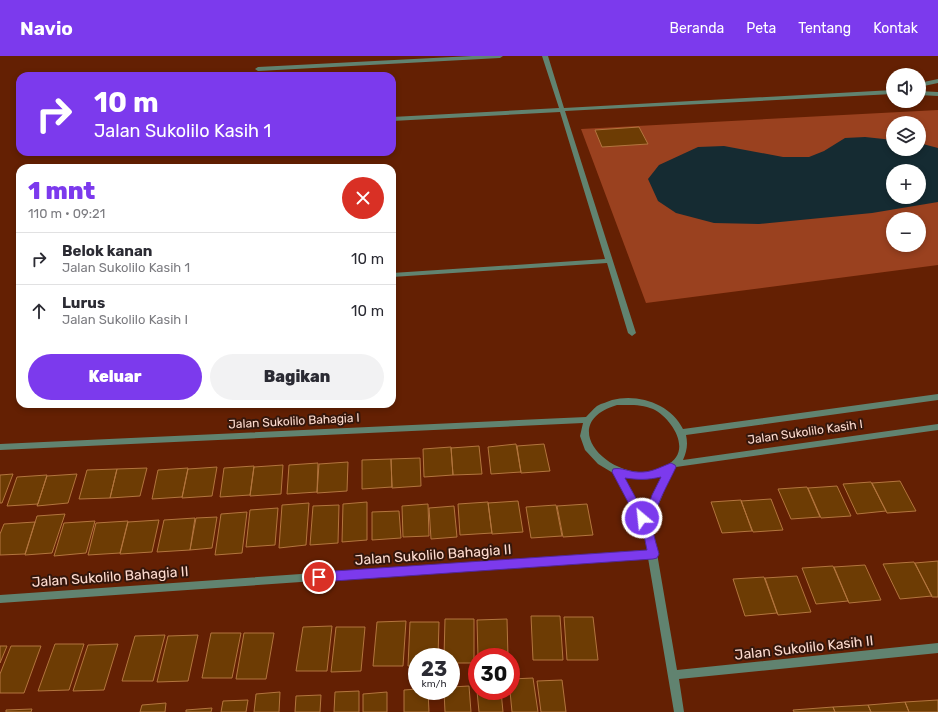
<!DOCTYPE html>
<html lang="id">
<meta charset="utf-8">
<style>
body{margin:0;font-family:Rubik,sans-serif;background:#f2f2f3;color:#2b2b33;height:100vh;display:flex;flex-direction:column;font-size:15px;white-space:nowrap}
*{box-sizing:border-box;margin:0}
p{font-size:13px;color:#7c7c81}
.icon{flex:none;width:22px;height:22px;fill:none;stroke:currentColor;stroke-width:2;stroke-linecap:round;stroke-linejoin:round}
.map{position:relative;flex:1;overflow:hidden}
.side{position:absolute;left:16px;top:108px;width:380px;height:244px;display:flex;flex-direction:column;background:#fff;border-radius:12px;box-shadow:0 2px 6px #0003}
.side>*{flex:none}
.guide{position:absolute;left:16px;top:16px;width:380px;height:84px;border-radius:12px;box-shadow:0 2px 6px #0003;background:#7c3aed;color:#fff;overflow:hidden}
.controls{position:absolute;left:886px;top:12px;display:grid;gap:8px}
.controls a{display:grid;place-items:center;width:40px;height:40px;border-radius:50%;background:#fff;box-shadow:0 2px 6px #0003;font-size:20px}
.speed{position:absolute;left:408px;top:592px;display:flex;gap:8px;font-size:20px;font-weight:700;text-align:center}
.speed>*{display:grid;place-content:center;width:52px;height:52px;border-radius:50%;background:#fff;box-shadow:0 2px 6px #0003;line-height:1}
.speed small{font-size:10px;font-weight:400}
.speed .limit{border:6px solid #d22;background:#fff;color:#111}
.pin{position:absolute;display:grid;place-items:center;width:34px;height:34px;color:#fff;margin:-17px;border:2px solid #fff;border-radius:50%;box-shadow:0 1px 4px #0007}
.me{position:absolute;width:44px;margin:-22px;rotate:332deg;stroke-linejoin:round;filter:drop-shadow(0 0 3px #0008)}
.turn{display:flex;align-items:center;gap:14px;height:84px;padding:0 12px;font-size:18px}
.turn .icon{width:52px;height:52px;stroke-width:2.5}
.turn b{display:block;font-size:28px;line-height:34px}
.round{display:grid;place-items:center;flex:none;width:42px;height:42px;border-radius:21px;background:#f2f2f3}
.overview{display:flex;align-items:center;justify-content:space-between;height:68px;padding:0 12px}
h1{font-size:24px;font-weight:800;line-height:30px;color:#7c3aed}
.button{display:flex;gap:8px;margin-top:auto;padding:8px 12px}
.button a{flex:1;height:46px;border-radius:24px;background:#7c3aed;color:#fff;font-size:16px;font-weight:800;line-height:46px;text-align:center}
.button a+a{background:#f2f2f3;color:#2b2b33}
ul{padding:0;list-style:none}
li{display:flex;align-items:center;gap:12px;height:52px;padding:0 12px;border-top:1px solid #e1e1e2}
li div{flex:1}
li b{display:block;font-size:15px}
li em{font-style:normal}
header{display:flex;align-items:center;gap:24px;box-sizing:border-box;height:56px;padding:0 20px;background:#7c3aed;color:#fff}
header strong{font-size:19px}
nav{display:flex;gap:22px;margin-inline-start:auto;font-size:14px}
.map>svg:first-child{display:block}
</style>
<header>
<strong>Navio</strong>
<nav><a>Beranda</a><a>Peta</a><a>Tentang</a><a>Kontak</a></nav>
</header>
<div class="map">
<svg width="938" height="656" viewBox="0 0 938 656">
<rect width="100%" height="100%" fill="#642003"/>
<path fill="#9a411f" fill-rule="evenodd" d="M938,54v155l-292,38 -65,-174zM893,67h26v26h-26zM893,115h26v26h-26zM893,163h26v26h-26z"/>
<path fill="#152b32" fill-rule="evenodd" d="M865,81l28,3v9h26v-6l19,5v54l-66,11 -113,11 -45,-1 -38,-10 -18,-12 -10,-22 11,-14 39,-18 26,-1 59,11h26l15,-6 21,-13zM893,115h26v26h-26z"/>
<path fill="#6d3c04" stroke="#b3753e" d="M639,71l9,17 -46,3 -7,-17z
M516,388l5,28 -30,2 -3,-27z
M544,388l6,27 -29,2 -4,-27z
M479,390l3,28 -29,1 -2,-27z
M451,391l2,28 -29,2 -1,-28z
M420,402l1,28 -29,2 -1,-29z
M391,403l1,28 -30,2v-29z
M348,406l-1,29 -30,2 2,-29z
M318,407l-1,29 -30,2 2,-29z
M283,409l-2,29 -31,2 4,-29z
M254,410l-4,29 -30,2 4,-29z
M217,411l-5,29 -30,2 6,-29z
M147,412l-7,28 -30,2 7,-29z
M188,412l-6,29 -30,2 6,-29z
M117,413l-7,29 -31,1 8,-29z
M13,418l-11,29h-2v-28z
M77,418l-9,29 -31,3 10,-30z
M47,419l-9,29 -31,2 10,-29z
M900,425l16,30 -29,2 -15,-30z
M871,426l15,29 -29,3 -14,-30z
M837,430l14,30 -30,2 -13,-30z
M807,431l13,30 -29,2 -13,-30z
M771,443l12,31 -30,2 -12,-31z
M741,444l11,31 -30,2 -11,-31z
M518,445l5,31 -31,2 -4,-31z
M367,446v38l-25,2 1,-38z
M488,446l4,31 -32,2 -2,-31z
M309,447l-3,42 -27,3 3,-43z
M428,448l1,32 -26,1 -1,-31z
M587,448l6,31 -30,2 -6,-31z
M339,449l-1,38 -28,2 3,-39z
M556,449l6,31 -31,2 -5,-31z
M454,450l3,31 -26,2 -2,-31z
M278,452l-3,37 -29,2 4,-37z
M399,455l2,27 -29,2v-28z
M247,456l-5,41 -27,2 6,-41z
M65,458l-13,39 -27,2 12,-39z
M217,461l-5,31 -22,2 6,-32z
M195,462l-5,32 -33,2 7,-32z
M159,464l-7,32 -32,2 8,-32z
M95,465l-9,32 -32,3 10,-33z
M128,465l-8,32 -32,2 8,-32z
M35,466l-10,32 -25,1v-21l4,-10z
M938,505v36h-6l-17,-34z
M914,506l18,34 -32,3 -17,-35z
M865,509l16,35 -32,3 -15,-36z
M833,510l15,35 -32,3 -14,-36z
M797,520l14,36 -33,3 -13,-37z
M764,521l13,36 -32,3 -12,-37z
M531,560h29l3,44h-30z
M564,561h29l5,43h-31z
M445,563h29v44h-23v-6h-7z
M507,563l1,38h-30l-1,-37z
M406,565l-3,45h-30l4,-44z
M410,566h29l-1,35h-21v9h-9z
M332,570l-5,45h-31l7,-44z
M336,571h29l-4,44 -30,1z
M211,577h30l-9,45h-30z
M244,577h30l-8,46h-30z
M165,579l-12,46h-31l13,-45z
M198,579l-10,46 -31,1 11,-46z
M55,588h29l-15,46 -31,1z
M118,588l-14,46 -31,1 15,-46z
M0,590h7l-7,17z
M11,590h30l-17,47h-24v-19z
M533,622l5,34h-26l-2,-21 1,-12z
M562,624l4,32h-25l-4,-31z
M469,630l2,26h-26l-1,-21h7v-4z
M417,633v2h11l1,21h-25v-22z
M359,635v21h-25l1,-20z
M477,635h24l2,21h-24z
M280,636l-1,20h-25l2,-18z
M387,636v20h-24v-18z
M321,639l-1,17h-25l1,-16z
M248,644l-2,12h-25l2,-11z
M938,644v12h-29l-4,-10z
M905,646l4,10h-38l-3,-7z
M166,647l-1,9h-25l2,-7z
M868,649l3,7h-36l-2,-5z
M833,651l2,5h-41l-1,-2z
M212,652l-1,4h-25v-2z
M32,653l-1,3h-25v-2z"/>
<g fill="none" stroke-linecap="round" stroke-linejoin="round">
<path fill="#618370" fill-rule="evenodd" d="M472,0h31l-3,2 -242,13 -3,-2 3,-2z
M542,0h6l16,52 329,-18v4l-328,17 71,222 -4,3 -4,-3 -21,-70 -215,14v-4l213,-14 -45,-147 -168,9v-4l167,-9z
M938,23v4l-19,4v-4z
M919,35l19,1v4l-19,-1z
M938,338v6l-252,35c2,9 1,16 -3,25l255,-36v6l-262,37 -8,15 -10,24 -5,24 24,140 261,-27v10l-259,26 5,33h-10l-26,-154 -648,45v-8l647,-45 -4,-21 -30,-56 -15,-9 -13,-14 -5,-14 3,-13 -583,27v-6l586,-27c4,-4 7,-8 11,-11 5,-3 11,-4 15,-6 26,-7 59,4 71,29zM617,349c12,0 25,-1 36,4 20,10 41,44 12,57 -4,2 -9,5 -14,6 -46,6 -94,-49 -34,-67zM663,419l-11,23 -6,18 -22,-39c13,3 26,4 39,-2z"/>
</g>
<path fill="#7c3aed" stroke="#51269a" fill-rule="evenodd" d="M671,407l4,2 1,2c-8,18 -24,43 -23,63 1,8 4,16 6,24l-2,4 -4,1 -334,23 -4,-1 -2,-4 2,-3 4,-2 328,-22 -4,-20v-8l-5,-1 -26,-49 1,-3c8,-2 17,3 25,3 13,1 22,-5 33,-9zM661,421l-9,18 -7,20 -20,-37c13,2 23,2 36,-1z"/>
<g text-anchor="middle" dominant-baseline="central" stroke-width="4" stroke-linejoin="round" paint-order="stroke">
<g font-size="12" fill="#fddbcf" stroke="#35170c">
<text transform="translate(294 365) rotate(-3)">Jalan Sukolilo Bahagia I</text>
<text transform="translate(805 376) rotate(-8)">Jalan Sukolilo Kasih I</text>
</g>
<g font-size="14" fill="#fddbcf" stroke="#35170c">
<text transform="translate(433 499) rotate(-4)">Jalan Sukolilo Bahagia II</text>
<text transform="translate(110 521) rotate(-4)">Jalan Sukolilo Bahagia II</text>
<text transform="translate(804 592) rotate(-6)">Jalan Sukolilo Kasih II</text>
</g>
</g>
</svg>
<div class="controls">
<a><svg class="icon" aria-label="sound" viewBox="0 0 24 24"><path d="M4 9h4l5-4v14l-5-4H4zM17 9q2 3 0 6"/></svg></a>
<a><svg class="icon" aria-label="layers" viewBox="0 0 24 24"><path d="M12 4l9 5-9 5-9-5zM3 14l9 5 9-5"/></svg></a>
<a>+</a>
<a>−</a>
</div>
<div class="speed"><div>23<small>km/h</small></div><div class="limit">30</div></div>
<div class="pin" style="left:319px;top:521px;background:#d93025"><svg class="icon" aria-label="arrive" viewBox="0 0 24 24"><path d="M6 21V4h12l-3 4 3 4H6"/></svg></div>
<svg class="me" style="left:642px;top:462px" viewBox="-20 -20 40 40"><circle r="17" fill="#7c3aed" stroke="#fff" stroke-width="3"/><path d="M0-11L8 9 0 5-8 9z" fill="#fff"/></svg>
<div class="guide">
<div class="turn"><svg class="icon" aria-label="right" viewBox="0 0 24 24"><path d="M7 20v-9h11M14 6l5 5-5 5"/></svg><div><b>10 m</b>Jalan Sukolilo Kasih 1</div></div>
</div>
<section class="side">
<div class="overview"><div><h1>1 mnt</h1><p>110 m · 09:21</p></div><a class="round" style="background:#d93025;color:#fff"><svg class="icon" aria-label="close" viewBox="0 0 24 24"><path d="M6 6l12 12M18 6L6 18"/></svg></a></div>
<ul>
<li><svg class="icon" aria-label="right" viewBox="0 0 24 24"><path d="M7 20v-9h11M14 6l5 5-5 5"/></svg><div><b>Belok kanan</b><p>Jalan Sukolilo Kasih 1</p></div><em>10 m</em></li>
<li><svg class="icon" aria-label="ahead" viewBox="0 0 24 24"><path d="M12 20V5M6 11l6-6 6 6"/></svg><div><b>Lurus</b><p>Jalan Sukolilo Kasih I</p></div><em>10 m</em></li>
</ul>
<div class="button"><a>Keluar</a><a>Bagikan</a></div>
</section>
</div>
